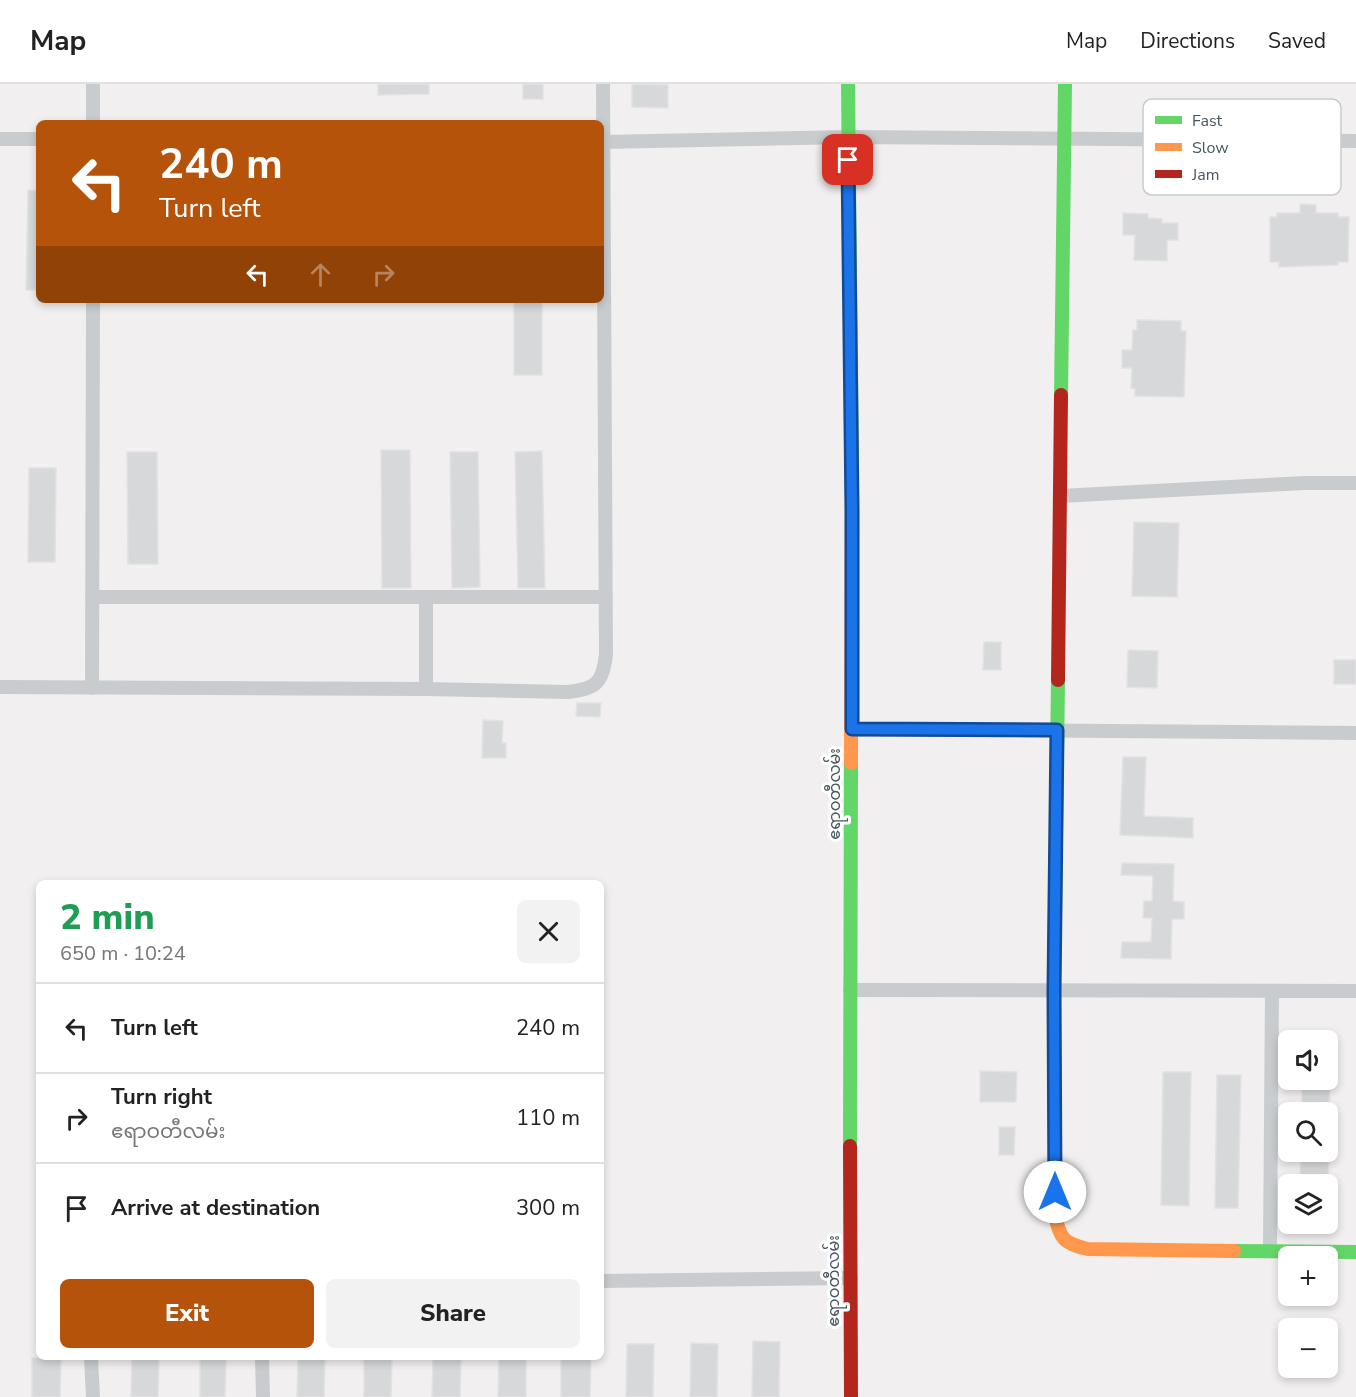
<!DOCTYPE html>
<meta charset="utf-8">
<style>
body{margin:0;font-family:"Nunito Sans","Noto Sans Myanmar",sans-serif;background:#f2f2f2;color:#222;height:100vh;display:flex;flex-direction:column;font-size:22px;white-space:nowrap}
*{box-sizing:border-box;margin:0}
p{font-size:20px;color:#767676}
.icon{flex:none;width:33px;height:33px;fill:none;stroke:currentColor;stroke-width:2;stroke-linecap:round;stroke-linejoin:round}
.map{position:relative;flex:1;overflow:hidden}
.side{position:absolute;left:36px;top:796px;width:568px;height:480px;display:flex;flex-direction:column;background:#fff;border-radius:9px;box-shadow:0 3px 9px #0003}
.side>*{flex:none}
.hud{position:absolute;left:36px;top:36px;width:568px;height:183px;border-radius:9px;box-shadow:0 3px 9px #0003;background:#b45309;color:#fff;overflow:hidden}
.tools{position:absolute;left:1278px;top:946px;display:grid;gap:12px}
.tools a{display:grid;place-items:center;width:60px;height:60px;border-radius:9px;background:#fff;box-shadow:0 3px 9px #0003;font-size:30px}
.pin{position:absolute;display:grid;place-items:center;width:51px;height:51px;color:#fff;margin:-26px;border-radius:12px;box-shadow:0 3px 9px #0006}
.me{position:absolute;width:66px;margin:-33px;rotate:0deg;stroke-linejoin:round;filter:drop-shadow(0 0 4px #0008)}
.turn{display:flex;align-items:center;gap:21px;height:126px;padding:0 24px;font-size:27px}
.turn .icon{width:78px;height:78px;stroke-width:2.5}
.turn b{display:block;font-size:42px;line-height:51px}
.lanes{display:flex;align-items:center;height:57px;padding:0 24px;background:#0003;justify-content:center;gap:30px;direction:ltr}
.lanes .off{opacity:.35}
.round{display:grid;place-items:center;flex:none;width:63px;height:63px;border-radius:9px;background:#f2f2f2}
.overview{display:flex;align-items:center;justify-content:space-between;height:102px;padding:0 24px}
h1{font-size:36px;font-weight:800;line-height:45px;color:#1e9e55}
.cta{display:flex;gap:12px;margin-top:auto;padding:12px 24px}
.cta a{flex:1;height:69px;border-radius:9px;background:#b45309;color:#fff;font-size:24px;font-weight:800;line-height:69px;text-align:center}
.cta a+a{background:#f2f2f2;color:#222}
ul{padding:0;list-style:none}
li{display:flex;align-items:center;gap:18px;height:90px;padding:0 24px;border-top:2px solid #e0e0e0}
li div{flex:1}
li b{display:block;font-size:22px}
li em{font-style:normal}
header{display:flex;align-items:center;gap:36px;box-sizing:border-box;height:84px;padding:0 30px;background:#fff;border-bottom:2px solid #e0e0e0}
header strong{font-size:28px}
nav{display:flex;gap:33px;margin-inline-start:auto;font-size:21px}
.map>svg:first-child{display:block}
</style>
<header>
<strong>Map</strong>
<nav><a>Map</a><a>Directions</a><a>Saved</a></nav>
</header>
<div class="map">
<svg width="1356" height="1313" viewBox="0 0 1356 1313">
<rect width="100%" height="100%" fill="#f1eff0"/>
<path fill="#d7d8da" stroke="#e2e1e3" stroke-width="1.5" d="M378,0h51v10l-51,1z
M523,0h20v15h-20z
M632,0l36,1v23l-36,-1z
M28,106l11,1v99h-13z
M1300,120l16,1v8h22v4h11l-1,45h-10v3l-59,2v-5h-9v-45h7v-4h23z
M1123,129l25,1v4l14,1v4h16v17h-11v21l-33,-1 1,-25h-12z
M514,216h28v75h-28z
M1137,236l44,1v10h5l-2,66 -49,-1v-7l-4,-1 1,-20h-10v-18h10l1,-20h4z
M381,366h29l1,138h-29z
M542,367l3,137h-27l-3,-136z
M127,368h30l1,112h-30z
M450,368h28l2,135 -28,1z
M29,384h27l-1,94h-27z
M1134,438l45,1 -2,74 -45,-1z
M984,558h17v28h-18z
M1128,566l30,1 -1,37 -30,-1z
M1334,576h22v24h-22z
M577,619h24l-1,14 -24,-1z
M483,636l20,1 -1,22h4v15h-24z
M1123,673h23l-2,59 49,2v20l-73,-3z
M1122,779l52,1 -1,37 11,1v17h-12l-1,40 -50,-1 1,-16h29l1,-24h-9l1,-17h8l1,-25 -32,-1z
M980,987l37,1 -1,30h-36z
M1163,988h28l-2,134 -28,-1z
M1217,991h24l-3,133h-23z
M1302,996h28l-1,33h-27z
M999,1043h16l-1,28h-15z
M1301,1068h28l-1,33h-28z
M753,1257l27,1 -1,55h-27z
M691,1259l27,1 -1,53h-27z
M627,1260h27l-1,53h-27z
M32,1274h29l-1,39h-28z
M132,1274h27l-1,39h-27z
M200,1274h26l-1,39h-25z
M298,1274h27l-1,39h-27z
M364,1274h28l-1,39h-27z
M433,1274h28l-1,39h-28z
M499,1274h27v39h-28z
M561,1274h30l-1,39h-29z"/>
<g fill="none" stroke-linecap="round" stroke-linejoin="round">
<path stroke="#c8ccce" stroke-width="14" d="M93,0v39
M0,55h39
M602,58l246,-5 508,4
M1060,412l245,-13h51
M92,513h513
M426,513v92
M0,603l426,2 142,3c28,-3 35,-9 38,-38l-3,-570
M92,604l1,-388
M852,645l504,4
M850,906l506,1
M1270,1167l2,-260
M602,1197l249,-3
M91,1274l2,39
M262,1274l1,39"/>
<path stroke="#63d668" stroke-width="14" d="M848,0l4,382
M1061,311l4,-311
M1054,903l4,-307
M850,1062l1,-383
M1234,1167l122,1"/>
<path stroke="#ff974d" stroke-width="14" d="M851,679l1,-297
M1054,903l1,227c4,24 9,30 33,35l146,2"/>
<path stroke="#b3261e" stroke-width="14" d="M1058,596l3,-285
M850,1062l1,251"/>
</g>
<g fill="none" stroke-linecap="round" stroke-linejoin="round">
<defs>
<path id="route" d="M848,76l4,350v219l205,1 -3,261 1,201"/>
</defs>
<use href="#route" stroke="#114b97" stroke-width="15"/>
<use href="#route" stroke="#1a73e8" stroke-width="10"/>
</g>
<g text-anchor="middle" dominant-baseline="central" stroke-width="6" stroke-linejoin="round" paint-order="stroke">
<g font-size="16" fill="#45565e" stroke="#fff">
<text transform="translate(835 710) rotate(-90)">ဧရာဝတီလမ်း</text>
<text transform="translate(834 1197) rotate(-90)">ဧရာဝတီလမ်း</text>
</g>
</g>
<rect x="1143" y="15" width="198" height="96" rx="9" fill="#fff" stroke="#c7cccf" stroke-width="1.5"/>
<rect x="1155" y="32" width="27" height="8" fill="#63d668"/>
<rect x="1155" y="59" width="27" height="8" fill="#ff974d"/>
<rect x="1155" y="86" width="27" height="8" fill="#b3261e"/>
<g font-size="16" fill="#45565e">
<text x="1192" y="42">Fast</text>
<text x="1192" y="69">Slow</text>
<text x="1192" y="96">Jam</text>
</g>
</svg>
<div class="tools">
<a><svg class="icon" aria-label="sound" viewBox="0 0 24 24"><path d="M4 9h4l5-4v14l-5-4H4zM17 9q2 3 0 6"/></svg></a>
<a><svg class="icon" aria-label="search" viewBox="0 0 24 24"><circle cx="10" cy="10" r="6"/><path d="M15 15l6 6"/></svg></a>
<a><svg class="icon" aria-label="layers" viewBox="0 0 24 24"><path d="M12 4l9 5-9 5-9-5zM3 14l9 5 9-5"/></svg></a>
<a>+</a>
<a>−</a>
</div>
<div class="pin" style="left:848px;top:76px;background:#d93025"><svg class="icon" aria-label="arrive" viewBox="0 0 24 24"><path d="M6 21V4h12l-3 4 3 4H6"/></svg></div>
<svg class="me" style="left:1055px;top:1108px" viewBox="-20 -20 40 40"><circle r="19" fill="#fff"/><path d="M0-13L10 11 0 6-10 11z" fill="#1a73e8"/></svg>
<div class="hud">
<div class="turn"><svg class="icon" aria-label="left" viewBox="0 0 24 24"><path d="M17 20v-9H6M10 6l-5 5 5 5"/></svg><div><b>240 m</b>Turn left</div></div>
<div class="lanes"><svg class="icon" aria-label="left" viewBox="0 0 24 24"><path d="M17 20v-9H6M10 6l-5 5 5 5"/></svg><svg class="icon off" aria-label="ahead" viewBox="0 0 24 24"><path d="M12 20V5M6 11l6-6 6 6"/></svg><svg class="icon off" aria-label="right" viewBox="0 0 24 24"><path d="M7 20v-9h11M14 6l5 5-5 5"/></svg></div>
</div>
<section class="side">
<div class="overview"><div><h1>2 min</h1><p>650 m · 10:24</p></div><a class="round"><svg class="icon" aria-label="close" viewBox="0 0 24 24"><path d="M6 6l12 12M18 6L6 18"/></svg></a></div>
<ul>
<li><svg class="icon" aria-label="left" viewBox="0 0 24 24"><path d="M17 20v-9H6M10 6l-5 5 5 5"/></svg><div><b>Turn left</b></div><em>240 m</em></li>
<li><svg class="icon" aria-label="right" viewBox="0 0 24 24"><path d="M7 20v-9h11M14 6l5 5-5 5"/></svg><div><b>Turn right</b><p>ဧရာဝတီလမ်း</p></div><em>110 m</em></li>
<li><svg class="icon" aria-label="arrive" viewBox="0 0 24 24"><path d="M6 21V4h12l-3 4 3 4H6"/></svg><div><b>Arrive at destination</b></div><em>300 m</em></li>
</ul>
<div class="cta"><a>Exit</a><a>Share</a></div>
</section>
</div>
